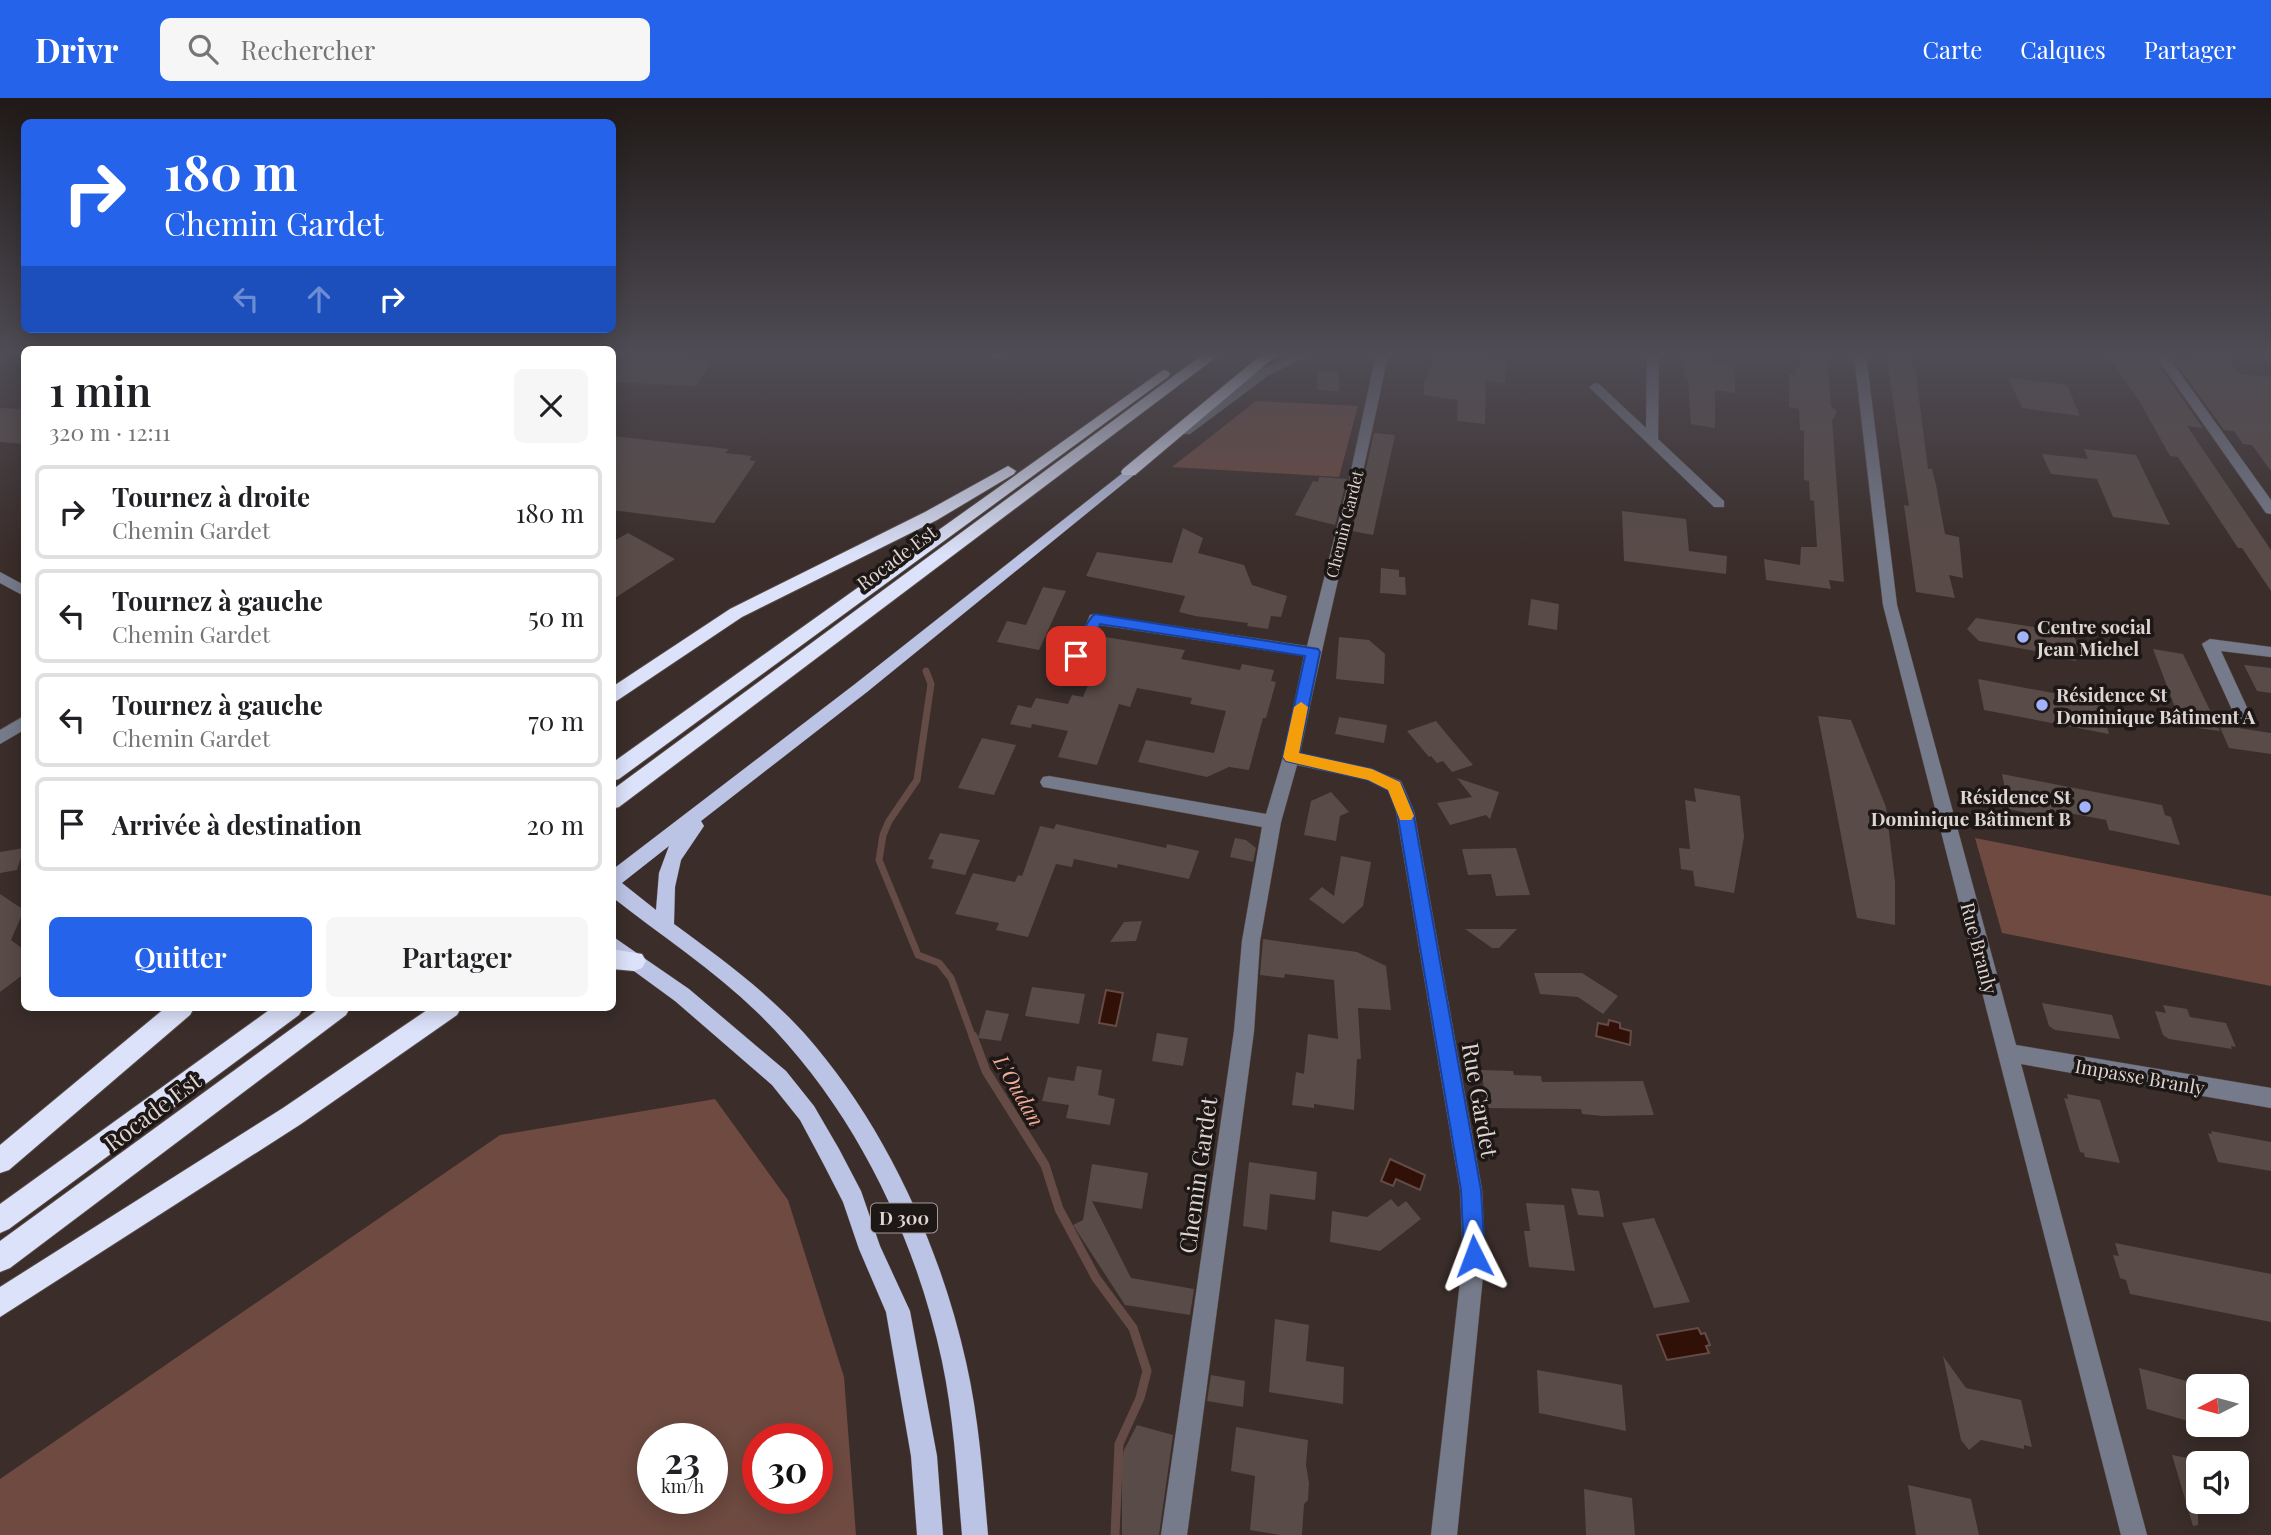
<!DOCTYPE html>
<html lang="fr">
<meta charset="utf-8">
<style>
body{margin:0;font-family:"Playfair Display",serif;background:#f6f6f6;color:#202124;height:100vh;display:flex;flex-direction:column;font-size:26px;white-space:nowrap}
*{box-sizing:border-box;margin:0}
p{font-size:23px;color:#757577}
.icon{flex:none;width:38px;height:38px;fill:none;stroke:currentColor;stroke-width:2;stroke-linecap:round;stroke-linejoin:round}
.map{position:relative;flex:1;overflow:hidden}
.sheet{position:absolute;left:21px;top:248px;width:595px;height:665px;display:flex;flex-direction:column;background:#fff;border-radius:10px;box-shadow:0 4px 18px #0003}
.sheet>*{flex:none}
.banner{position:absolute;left:21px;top:21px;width:595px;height:214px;border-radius:10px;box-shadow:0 4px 18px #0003;background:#2563eb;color:#fff;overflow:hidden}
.needle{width:46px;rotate:264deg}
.controls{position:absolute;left:2186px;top:1276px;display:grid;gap:14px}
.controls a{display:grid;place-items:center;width:63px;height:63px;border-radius:10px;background:#fff;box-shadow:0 4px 18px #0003;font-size:35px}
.speed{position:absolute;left:637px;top:1325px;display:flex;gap:14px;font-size:35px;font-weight:700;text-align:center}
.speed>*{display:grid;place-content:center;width:91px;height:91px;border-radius:50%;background:#fff;box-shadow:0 4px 18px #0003;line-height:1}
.speed small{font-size:18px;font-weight:400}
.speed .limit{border:10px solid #d22;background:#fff;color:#111}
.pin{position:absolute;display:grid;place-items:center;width:60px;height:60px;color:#fff;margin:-30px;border-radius:14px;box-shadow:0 4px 10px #0006}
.me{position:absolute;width:77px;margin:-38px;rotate:357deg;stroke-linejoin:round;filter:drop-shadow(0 0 5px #0008)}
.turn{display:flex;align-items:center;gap:24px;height:147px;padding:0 28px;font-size:32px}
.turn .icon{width:91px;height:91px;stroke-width:2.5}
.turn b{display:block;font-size:49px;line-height:60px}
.lanes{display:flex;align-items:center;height:66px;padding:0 28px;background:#0003;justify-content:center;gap:35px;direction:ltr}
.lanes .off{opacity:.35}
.round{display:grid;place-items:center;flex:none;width:74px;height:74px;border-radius:10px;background:#f6f6f6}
.head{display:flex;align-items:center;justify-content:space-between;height:119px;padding:0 28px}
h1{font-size:42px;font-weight:600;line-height:52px}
.cta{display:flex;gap:14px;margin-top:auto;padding:14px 28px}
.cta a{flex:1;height:80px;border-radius:10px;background:#2563eb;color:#fff;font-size:28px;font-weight:600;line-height:80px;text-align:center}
.cta a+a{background:#f6f6f6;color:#202124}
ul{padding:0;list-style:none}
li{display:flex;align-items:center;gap:21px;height:94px;margin:0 14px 10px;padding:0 14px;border:4px solid #e0e0e0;border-radius:10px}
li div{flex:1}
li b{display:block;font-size:26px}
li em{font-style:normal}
header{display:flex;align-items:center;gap:42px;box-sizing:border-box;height:98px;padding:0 35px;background:#2563eb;color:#fff}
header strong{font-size:33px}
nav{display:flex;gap:38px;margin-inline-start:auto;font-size:24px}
.search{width:490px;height:63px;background:#f6f6f6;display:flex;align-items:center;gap:18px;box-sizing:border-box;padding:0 24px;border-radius:10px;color:#757577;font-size:26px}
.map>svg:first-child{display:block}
</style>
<header>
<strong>Drivr</strong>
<div class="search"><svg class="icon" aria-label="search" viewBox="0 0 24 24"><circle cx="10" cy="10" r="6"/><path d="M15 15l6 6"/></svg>Rechercher</div>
<nav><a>Carte</a><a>Calques</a><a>Partager</a></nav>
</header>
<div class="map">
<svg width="2271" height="1437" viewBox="0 0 2271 1437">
<rect width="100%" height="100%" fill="#3a2d2a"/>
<path fill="#6e4a40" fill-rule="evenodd" d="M1256,303l102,5 -19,71 -167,-10z
M1975,740l296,58v90l-269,-53z
M715,1001l73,101 56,177 12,158h-856v-56l500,-344zM653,1340h59v60h-59zM758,1340h59v60h-59z"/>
<path fill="#311008" stroke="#654b45" stroke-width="2" d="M1106,892l17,3 -7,33 -17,-3z
M1609,922l11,3v5l11,3 -1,14 -34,-9 2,-13 10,2z
M1390,1061l35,16 -5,15 -24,-11 -3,7 -12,-5z
M1698,1230l3,6 4,-1 5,12 -4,1 3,7 -42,7 -10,-25z"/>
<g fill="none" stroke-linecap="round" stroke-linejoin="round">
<path stroke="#654b45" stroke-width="7" d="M926,573l5,13 -14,96 -28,41 -6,14 -4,25 39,95 21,8 12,15 22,60"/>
<path stroke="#654b45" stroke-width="9" d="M973,938l13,35 59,94 14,44 37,69 37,50 14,43 -7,27 -21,46 -4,91"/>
</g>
<path fill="#594b47" d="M1437,257h27l42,7 -1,22 -19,-3 -1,43 -28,-3 1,-21 -34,-5v-13z
M1683,257h30v7l22,4v27l-20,-3v38l-24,-4 -3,-45h-3z
M1801,257l26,2 4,49 6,6 -5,8 12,162 -15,-2 2,9 -65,-9 -2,-21 36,6 1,-18h16l-3,-46 -4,-1 -1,-19 -5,-1v-49l-4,-1 -1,-21 -10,-2v-33l7,1v-10l5,1z
M1886,257h25l1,12 3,1 13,101h4l4,16 9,49 14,3 4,41 -14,-3 6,23 -39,-6 -12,-87 5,1z
M2124,257l29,2 50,71 -16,-2 84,124v41l-29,-43h-4l-60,-91 -8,-1 -29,-52 -33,-48 18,1z
M2193,257h32l15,19 31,3v94l-19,-26 -9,-1 -9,-13 -10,-1 -51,-71 24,2z
M612,258l100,5 -16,25 -84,-4z
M1317,273l22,1v19l-22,-1z
M2008,279l59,8 13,31 -58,-8z
M0,310l24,1v35l-24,-2z
M1374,335l21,2 -22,100 -21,-4z
M612,338l117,13 -4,4 27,3 -3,4 7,1 -42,62 -102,-13z
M2084,351l52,6 34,70 -57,-8 -16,-38 -46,-5 -9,-20 46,5z
M1319,379l28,2 -12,46 -40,-10 18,-34 5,1z
M1622,413l64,8 3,32 38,5 -1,18 -102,-13z
M1183,430l20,10 -5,15 46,12 8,20 35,11 -6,21 -10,-1 -3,13 -21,-3 1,-3 -53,-7 -16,-4 6,-16 -99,-20 11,-24 75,11z
M628,435l47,26 -63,41v-58z
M1381,470l18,2v7h6l1,18 -26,-2z
M1043,489l23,4 -27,59 -42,-8 10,-21 19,4z
M1531,501l28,5 -2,26 -29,-5z
M1976,520l97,15 3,8 8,7 -9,13 -28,-5 -6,-4 -62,-11 -12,-12z
M1099,538l86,14 -4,9 59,11 2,-6 32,6 -3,11 5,1 -10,36h-3l-14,52 -20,-3 -22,10 -69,-15 8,-22 68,13 12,-42 -36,-7 2,-6 -55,-10 -7,19 -11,-3 -22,61 -39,-8 10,-26 -36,-7 -1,4 -21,-4 8,-19 13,3 5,-10 32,6 4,-9 11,2 16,-37 -11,-2z
M1339,539l30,3 16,14 -1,30 -48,-5z
M2153,551l30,5 37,77 -38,-5z
M2244,567l27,3v25l-14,-2z
M1978,581l123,23 8,32 -125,-24z
M1818,618l33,4 35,87 9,75v43l-38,-7z
M1339,619l48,8 -3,18 -49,-9z
M1436,623l14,17 23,27 -21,7 -9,-11 -6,2 -6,-7 -2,1 -22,-26z
M2219,627l52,8v21l-42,-6z
M982,640l34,7 -22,50 -36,-7z
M2002,676l160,31 3,10 6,2 9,28 -71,-15 -3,-10 -37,-7 2,9 -62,-13z
M1457,680l42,14 -9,27 -4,-4 -36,10 -13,-22 35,-6z
M1694,690l46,8 4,41 -10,56 -39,-7 -2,-15 -12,-2 -2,-21 11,1 -5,-49 11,2z
M1331,694l18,20 -9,4 -4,25 -32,-6 7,-34z
M1056,726l110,24 1,-4 32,7 -10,28 -71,-15 -1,4 -43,-9 -2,8 -16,-3 -28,73 -32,-7 3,-7 -44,-9 18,-41 42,9 3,-7 4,1 18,-50 14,3z
M940,735l40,7 -15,35 -34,-7 3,-8 -6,-1z
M1235,740l11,2 10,8 -3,14 -23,-5z
M24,750l-7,22 -17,3v-21z
M1516,750l14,47 -34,1 -5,-22 -23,1 -6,-26z
M1341,758l30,6 -8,44 -20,18 -34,-25 13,-12 12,9z
M0,796l24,16 -13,30 13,10v24l-24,18z
M1142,823l-6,20 -26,1 14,-20z
M1465,831h52l-18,19h-7z
M1263,841l94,13 29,14 5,44 -33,-2 3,51h-4l-3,51 -40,-6v4l-22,-3 4,-33 8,2 4,-40 30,5 -4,-59 -49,-6 -1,4 -24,-3z
M1534,875h48l36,23 -15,18 -25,-17 -38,-3z
M1032,889l53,7 -6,30 -54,-8z
M2042,905l70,12 8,24 -65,-9 -6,-4z
M2163,907l24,4 3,8 36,6 10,24 -5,-1 1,3 -63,-10 -6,-4 -8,-24 11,2z
M986,912l23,4 -8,27 -23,-3z
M1157,935l31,5 -5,28 -31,-5z
M1077,968l25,4 -4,25 17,4 -5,26 -44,-7 3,-13 -27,-4 6,-24 26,4z
M1481,972l32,1 1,4 27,1 1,6 101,-1 11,34 -51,1 -21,-2 -1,-5 -94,-1z
M2067,996l33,6 20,63 -35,-6 -1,-4 -4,-1 -16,-54 4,1z
M2211,1033l60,11v29l-53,-9 -10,-29 4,1z
M1249,1064l68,10 -2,28 -45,-6 -3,36 -24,-4z
M1092,1066l56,9 -6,36 -50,-8 39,77 63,11 -4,26 -65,-10 -52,-80 10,-5z
M1571,1090l28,3 5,26 -26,-2z
M1391,1101l7,8 8,-6 15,18 -41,32 -50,-9 2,-31 35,6z
M1526,1105l38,2 11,66 -46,-4 -5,-36h6z
M1654,1120l36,84 -36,6 -32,-85z
M2115,1145l156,31v48l-141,-28 -4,-14 -6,-2 -7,-23 6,1z
M1275,1221l34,6 -3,36 38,6 -1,37 -74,-12z
M1943,1258l23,32 55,12 11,47 -8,-2v4l-43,-9 -12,10 -8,-10z
M2139,1270l55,15 4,16v25l-51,-15z
M1537,1272l85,15 4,46 -87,-18z
M1211,1277l34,6 -2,26 -36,-6z
M1137,1327l36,10 -14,100h-37v-76l2,-9z
M1236,1329l72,13 -2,25 3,18 -1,17 -4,4 -2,31h-22l-30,-5 5,-54 -24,-5z
M2172,1357l26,5v65l-5,1z
M1908,1387l63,14 8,36h-63z
M1584,1391l48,9 3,37h-49z"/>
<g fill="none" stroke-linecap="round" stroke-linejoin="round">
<defs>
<path id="minor" d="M987,257h22l1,1 -6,4z
M1293,257h17l-41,20 -79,59h-10l-1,-3 82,-62z
M1376,257h12c-27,133 -61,265 -88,398l72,16 29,12 13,30 68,379 3,66 -28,279h-26l32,-279 -3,-66 -64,-379 -8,-21 -20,-10 -71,-15 -16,57 -21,119 -6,90 -67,504h-26l73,-504 8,-90 20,-114 -213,-39 -6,-1 -3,-5 3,-5 6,-1 217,38 17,-57 21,-101 -204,-31 -7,21 -20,25h-12l-2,-4 19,-23 12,-29 5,-1 212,32 42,-166z
M1647,257h12l-1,84 66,62v6h-10l-125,-120 6,-4 4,1 47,44z
M1854,257h12l31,250 119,440 255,43v20l-250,-44 126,471h-26l-238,-930z
M2155,257h12l104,145v14l-5,-1z
M0,474l24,13v11l-24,-13z
M2210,541l61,8v10l-50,-6 29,63 -2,4 -6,2 -8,-6 -32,-70z
M24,618v14l-24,14v-14z"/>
<path id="major" d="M1129,370l7,4 -2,3 -267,217 -166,129 3,5 -23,34 -6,27 -1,37c45,33 92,67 130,109 80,90 136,212 162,329 13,57 17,115 22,173h-26c-5,-58 -8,-117 -20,-174 -28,-129 -90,-256 -184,-348 -45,-44 -98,-78 -146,-116v-27l243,-186zM669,748l-10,27 -3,37 -34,-27z
M612,838l77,53 97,82 28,35 25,43 22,42 19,55 30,65 27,145 6,79h-26l-6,-79 -25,-144 -27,-63 -16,-47 -20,-39 -23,-43 -28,-35 -97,-84 -63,-46z"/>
<path id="highway" d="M1202,257h17l-600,452 -7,2v-19z
M1261,257h16l-142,120h-12l-2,-3 2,-3z
M1163,272l5,1 2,3 -2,3 -549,402 -7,2v-18z
M1008,368l8,5 -2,3 -77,46 -195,97 -130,87v-17l118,-78 195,-97z
M612,851l30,5 4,7 -4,7 -8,3 -22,-2z
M165,910h29l-4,7 -181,155 -9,3v-28z
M272,910h31l-4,7 -290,214 -9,4v-29z
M320,910h30l-4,7 -336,253 -10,4v-31z
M430,910h31l-4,7 -156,109 -301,193v-30l283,-179z"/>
</defs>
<use href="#minor" stroke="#584b48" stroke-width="1"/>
<use href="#major" stroke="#584b48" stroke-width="1"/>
<use href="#highway" stroke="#584b48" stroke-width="2"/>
<use href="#minor" fill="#767b8b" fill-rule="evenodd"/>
<use href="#major" fill="#bcc4e5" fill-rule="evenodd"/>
<use href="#highway" fill="#dce2fa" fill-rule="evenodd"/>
</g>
<linearGradient id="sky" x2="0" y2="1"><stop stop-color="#201917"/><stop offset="0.56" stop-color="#4f4c55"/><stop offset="1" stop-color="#4f4c55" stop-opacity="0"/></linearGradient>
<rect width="2271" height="458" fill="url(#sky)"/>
<path fill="#2563eb" stroke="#184099" stroke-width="2" d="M1095,516l223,35 2,3 -21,101 73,16 28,13 13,29 68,379 4,66 -3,7 -8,3 -7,-3 -3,-7 -3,-66 -64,-379 -9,-21 -20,-10 -82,-19 -3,-4 22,-101 -205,-32 -8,22 -11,14h-10l-2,-4c7,-10 19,-39 26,-42z"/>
<path fill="#f59e0b" d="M1301,604l7,5 -9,46 73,16 28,13 14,34 -3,4h-11l-12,-30 -20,-10 -82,-19 -3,-4 11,-50z"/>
<g fill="#a2b2fd" stroke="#1d1716" stroke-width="2.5">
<circle cx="2023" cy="539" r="7"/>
<circle cx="2042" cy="607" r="7"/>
<circle cx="2085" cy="709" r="7"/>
</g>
<g text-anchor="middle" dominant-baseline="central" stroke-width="7" stroke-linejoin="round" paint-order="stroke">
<g font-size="16" fill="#ded5d2" stroke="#1d1716">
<text transform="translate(1344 426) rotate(-76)">Chemin Gardet</text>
</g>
<rect fill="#1d1716" stroke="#a49c9a" stroke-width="2" x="871" y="1105.5" width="66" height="29" rx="5"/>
<g font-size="18" font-weight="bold" fill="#ded5d2">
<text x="904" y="1120">D 300</text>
</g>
<g font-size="19" fill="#ded5d2" stroke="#1d1716">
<text transform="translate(896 459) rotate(-37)">Rocade Est</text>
<text transform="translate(1980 850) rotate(75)">Rue Branly</text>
<text transform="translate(2140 978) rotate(10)">Impasse Branly</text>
</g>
<g font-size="19" font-weight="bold" fill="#ded5d2" stroke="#1d1716" text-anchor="start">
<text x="2037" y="528">Centre social<tspan x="2037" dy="22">Jean Michel</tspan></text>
<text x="2056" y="596">Résidence St<tspan x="2056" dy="22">Dominique Bâtiment A</tspan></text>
<text x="2071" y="698" text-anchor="end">Résidence St<tspan x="2071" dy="22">Dominique Bâtiment B</tspan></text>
</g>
<g font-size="21" font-style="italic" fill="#f0ac98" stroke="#1d1716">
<text transform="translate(1020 992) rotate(60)">L'Oudan</text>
</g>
<g font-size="23" fill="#ded5d2" stroke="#1d1716">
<text transform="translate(1481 1002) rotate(80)">Rue Gardet</text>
<text transform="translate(152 1013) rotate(-37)">Rocade Est</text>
<text transform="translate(1197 1077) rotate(-82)">Chemin Gardet</text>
</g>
</g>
</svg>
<div class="controls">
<a><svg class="needle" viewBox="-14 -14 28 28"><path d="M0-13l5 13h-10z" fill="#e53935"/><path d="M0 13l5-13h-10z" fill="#757577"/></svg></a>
<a><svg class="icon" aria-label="sound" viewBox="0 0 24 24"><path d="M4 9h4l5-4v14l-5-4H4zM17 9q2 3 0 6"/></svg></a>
</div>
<div class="speed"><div>23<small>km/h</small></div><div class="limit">30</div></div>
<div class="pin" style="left:1076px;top:558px;background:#d93025"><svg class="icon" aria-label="arrive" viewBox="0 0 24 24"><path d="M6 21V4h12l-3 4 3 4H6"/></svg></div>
<svg class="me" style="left:1474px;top:1158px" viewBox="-20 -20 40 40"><path d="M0-17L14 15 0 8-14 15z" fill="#2563eb" stroke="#fff" stroke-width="4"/></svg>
<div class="banner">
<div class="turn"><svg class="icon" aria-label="right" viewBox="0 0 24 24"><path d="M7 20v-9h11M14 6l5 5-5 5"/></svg><div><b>180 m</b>Chemin Gardet</div></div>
<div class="lanes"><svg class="icon off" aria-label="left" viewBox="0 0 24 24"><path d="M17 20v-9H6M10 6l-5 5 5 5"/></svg><svg class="icon off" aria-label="ahead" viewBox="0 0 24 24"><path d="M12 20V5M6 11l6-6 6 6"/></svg><svg class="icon" aria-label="right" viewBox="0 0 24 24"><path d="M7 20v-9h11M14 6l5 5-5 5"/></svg></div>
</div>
<section class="sheet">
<div class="head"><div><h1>1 min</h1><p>320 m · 12:11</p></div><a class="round"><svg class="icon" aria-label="close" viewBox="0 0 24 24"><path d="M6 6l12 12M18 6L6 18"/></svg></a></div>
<ul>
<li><svg class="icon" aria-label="right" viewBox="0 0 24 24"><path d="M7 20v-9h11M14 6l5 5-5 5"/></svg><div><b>Tournez à droite</b><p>Chemin Gardet</p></div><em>180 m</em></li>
<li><svg class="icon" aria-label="left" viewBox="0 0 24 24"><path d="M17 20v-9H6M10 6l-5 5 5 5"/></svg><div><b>Tournez à gauche</b><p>Chemin Gardet</p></div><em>50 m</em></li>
<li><svg class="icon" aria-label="left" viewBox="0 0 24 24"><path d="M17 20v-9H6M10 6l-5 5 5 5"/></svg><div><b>Tournez à gauche</b><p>Chemin Gardet</p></div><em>70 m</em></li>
<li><svg class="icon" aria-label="arrive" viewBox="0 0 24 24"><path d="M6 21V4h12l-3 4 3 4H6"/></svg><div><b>Arrivée à destination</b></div><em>20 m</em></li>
</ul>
<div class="cta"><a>Quitter</a><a>Partager</a></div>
</section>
</div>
